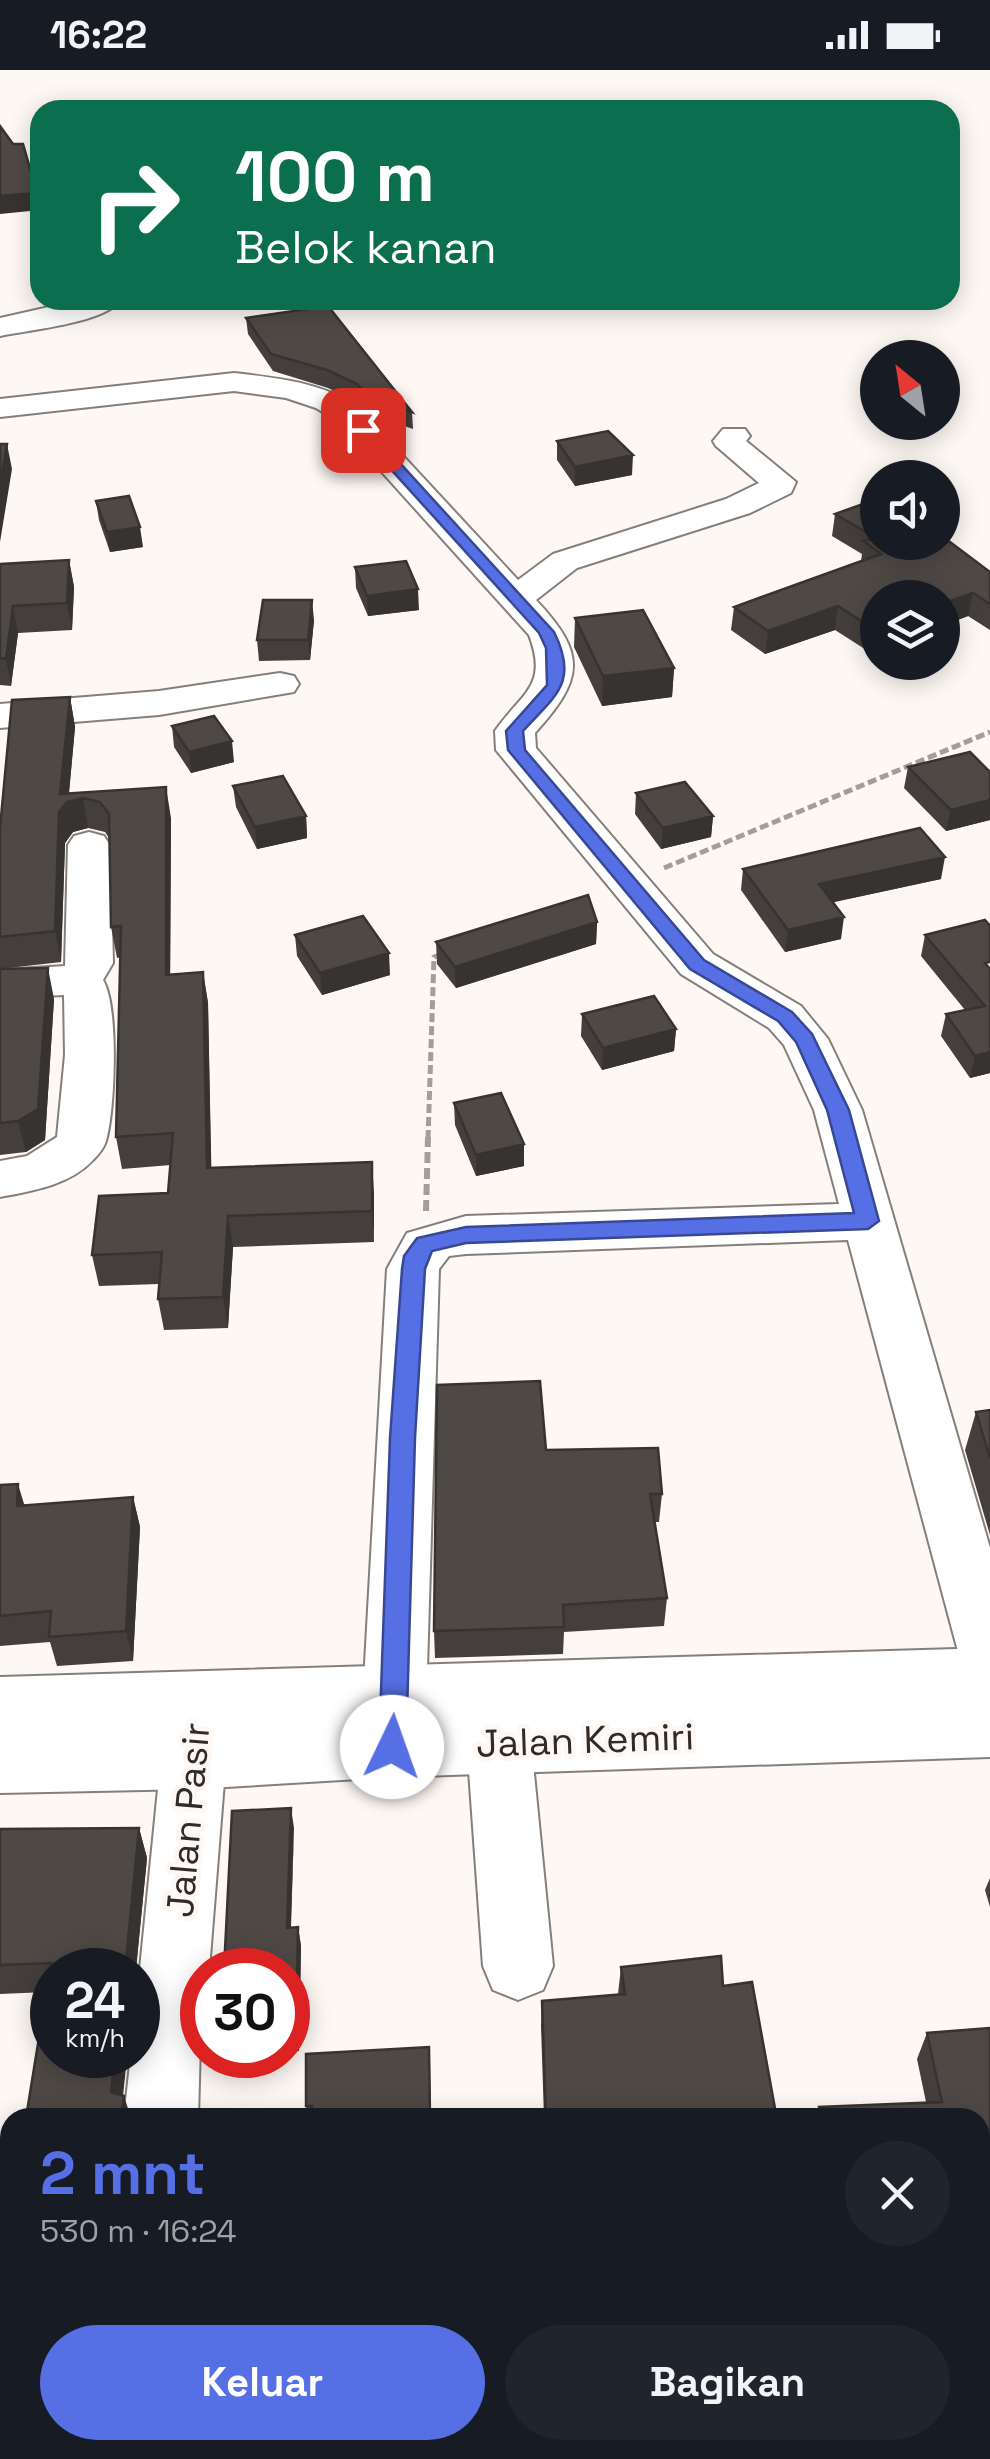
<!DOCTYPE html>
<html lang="id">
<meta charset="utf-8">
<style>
body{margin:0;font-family:"Space Grotesk",sans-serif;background:#20242c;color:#f1f3f6;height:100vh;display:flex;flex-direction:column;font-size:38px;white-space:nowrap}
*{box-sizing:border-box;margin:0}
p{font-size:32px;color:#9ea1a6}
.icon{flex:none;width:55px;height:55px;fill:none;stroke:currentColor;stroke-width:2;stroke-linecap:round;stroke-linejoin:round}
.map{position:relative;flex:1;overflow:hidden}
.details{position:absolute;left:0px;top:2038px;width:990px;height:352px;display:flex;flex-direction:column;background:#171b24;border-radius:30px 30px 0 0;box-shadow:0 5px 25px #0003}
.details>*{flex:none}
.banner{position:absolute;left:30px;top:30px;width:930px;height:210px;border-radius:30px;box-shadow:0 5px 25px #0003;background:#0b6e4f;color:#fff;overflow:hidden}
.needle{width:65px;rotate:330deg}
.tools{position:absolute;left:860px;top:270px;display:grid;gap:20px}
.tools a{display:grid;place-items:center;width:100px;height:100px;border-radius:50%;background:#171b24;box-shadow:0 5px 25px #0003;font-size:50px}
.speed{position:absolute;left:30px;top:1878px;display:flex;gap:20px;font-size:50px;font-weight:700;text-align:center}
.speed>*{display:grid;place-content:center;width:130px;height:130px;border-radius:50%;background:#171b24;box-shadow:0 5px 25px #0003;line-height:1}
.speed small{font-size:25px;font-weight:400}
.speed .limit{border:15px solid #d22;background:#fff;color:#111}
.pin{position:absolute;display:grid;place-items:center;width:85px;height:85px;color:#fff;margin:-42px;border-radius:20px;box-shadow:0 5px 15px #0006}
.me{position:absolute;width:110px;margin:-55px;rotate:3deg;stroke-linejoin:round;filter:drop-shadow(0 0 8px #0008)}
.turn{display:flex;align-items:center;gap:35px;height:210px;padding:0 40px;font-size:45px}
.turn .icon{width:130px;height:130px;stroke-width:2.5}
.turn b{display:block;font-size:70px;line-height:85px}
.round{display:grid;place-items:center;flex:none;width:105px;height:105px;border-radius:52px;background:#20242c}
.overview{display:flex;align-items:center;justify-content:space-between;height:170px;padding:0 40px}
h1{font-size:60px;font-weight:700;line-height:75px;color:#566fe5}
.primary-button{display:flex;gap:20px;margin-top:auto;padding:20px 40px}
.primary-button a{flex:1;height:115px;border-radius:60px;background:#566fe5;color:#fff;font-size:40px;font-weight:700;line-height:115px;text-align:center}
.primary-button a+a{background:#20242c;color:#f1f3f6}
.status{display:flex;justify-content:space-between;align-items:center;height:70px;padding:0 50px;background:#171b24;direction:ltr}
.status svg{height:28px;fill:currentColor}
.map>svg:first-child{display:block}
</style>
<div class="status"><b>16:22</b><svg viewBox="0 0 49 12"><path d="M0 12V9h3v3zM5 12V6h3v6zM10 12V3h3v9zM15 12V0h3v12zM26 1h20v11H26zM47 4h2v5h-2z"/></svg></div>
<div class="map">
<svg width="990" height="2389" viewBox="0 0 990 2389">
<rect width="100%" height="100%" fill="#fef8f4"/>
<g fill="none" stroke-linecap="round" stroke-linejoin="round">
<defs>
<path id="minor" d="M80,230h41c-17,23 -92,30 -121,36v-18z
M234,303c43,5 84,9 122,32l162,175 35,-26 173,-55 33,-16 -43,-37 -3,-5 10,-12h22l5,7 -4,5 50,41 -5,11 -41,20 -173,55 -41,32c51,54 48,79 -1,133l1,15 177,206 88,52 27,33 34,71 128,438v134l-22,-8 -9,-19 -111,-415 -382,14 -17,2 -10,13 -14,466 -9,20 -23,9 -23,-9 -9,-20 26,-466 20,-36 59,-17 373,-12 -25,-94 -30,-65 -15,-17 -88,-54 -185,-224 -1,-19c26,-38 54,-44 34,-96l-195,-216 -18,-11 -30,-10 -52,-7 -234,26v-18z
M280,603l14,3 5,8 -5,8 -135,23 -159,13v-24l159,-13z
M89,762l15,4 6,9 3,118 -10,17c16,26 12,131 3,161 -2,7 -8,14 -13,19 -23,25 -61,31 -93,37v-36l27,-5 30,-19 8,-82 -1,-60 -64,3v-28l65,-4 3,-121 6,-9z
M197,1621l23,8 9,20 -20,251h-7l-4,148h-74l7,-63h7v-66l27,-270 9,-20z
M499,1644l23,9 9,20 22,223 -10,24 -25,10 -25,-10 -10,-24 -16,-223 9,-20z
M91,2380h82l-1,9h-82z"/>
<path id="highway" d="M990,1578v109l-598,20 -199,12 -193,4v-116z"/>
</defs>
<use href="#minor" stroke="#857f7a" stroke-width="4"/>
<use href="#highway" stroke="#857f7a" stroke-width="4"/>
<path stroke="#a29e9b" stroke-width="5" stroke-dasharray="9 4" stroke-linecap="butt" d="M664,798l326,-136
M428,1069l6,-182 8,-3"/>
<path stroke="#a29e9b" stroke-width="6" stroke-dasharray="11 5" stroke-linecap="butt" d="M426,1141l2,-74"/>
<use href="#minor" fill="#fff" fill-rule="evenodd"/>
<use href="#highway" fill="#fff" fill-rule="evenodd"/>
</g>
<path fill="#443f3c" d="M246,248l166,94 1,17 -44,-15 -11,-12 -30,-14 -55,-17 -25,-37z
M557,371l75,34 -57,11 -18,-26z
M96,431l47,46 -33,5 -11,-32z
M835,444l155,58v58l-22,-14 -26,10v-28h-64v53l-7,2 -36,-23 -70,24 -34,-24 3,-23 127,-46 1,-7 -30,-18z
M69,490l5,27 -2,43 -54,3 -7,53 -11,-1v-121z
M355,497l64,43 -51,6 -12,-28z
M575,548l99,50 -2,29 -70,9 -28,-59z
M314,550l-4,40 -51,1 -2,-21z
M70,627l5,30 -6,67 102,24 -1,156 33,-2 5,31 3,165 161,-6 2,80 -141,5 -5,81 -64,2 -6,-31 1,-15 -60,2 -7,-31 76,-62 3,-28 -49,4 -6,-32 5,-180 -4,1 -6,-31 -2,-89 -4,-6 -17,-4 -15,4 -8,11 -4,119 -61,7v-141z
M172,656l62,36 -43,11 -17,-26z
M908,697l82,5v48l-44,11 -42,-43z
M233,716l73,30 1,22 -50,11 -21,-42z
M636,723l77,23 -2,21 -50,12 -26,-35z
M743,799l198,10 -108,23 8,37 -56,13 -44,-62z
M985,850l5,153 -20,5 -29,-42 5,-22 19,-4 -44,-54 4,-21z
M597,852l-1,22 -140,44 -19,-24 -1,-22z
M295,865l95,40 -68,20 -25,-39z
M0,899l54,30 -9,141 -19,12 -26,3z
M582,944l94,15 -2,22 -72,19 -21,-34z
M454,1033l70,63 -48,10 -21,-51z
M990,1340v125l-25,-85 11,-38z
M546,1380l116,44 -3,28h-4l12,76 -3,28 -100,6 -1,22 -128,4 -1,-27z
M0,1415l25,20 108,-8 7,30 -7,134 -76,5 -7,-24 -50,4z
M139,1758l8,30 -24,238 8,22h-105l21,-126 -47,2v-165z
M294,1758l-3,100 7,-1 3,19 -2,105 -11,1v-82z
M990,1808v29l-5,-17z
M621,1897l102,19 53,128 -1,4h-231l-3,-92 1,-25 76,-7z
M990,1958v140l-10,1v-51h-164l3,-11 107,-5 -9,-43 10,-26z
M430,1994l1,54h-123l-2,-12z"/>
<path fill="#373331" d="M37,123l3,17 -40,4v-18z
M7,374l5,25 -12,73v-56z
M633,385l-1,20 -57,11v-19z
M140,457l3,20 -33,5 -3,-20z
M69,490l5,27 -2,43 -5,-27z
M418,519l1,21 -51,6 -1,-20z
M973,523l-5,23 -26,10v-22z
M312,530l2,20 -4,40 -2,-20z
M13,536l5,27 -7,53 -5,-27z
M838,536l-3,24 -70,24 3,-23z
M878,559v22l-7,2 4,-23z
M674,598l-2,29 -70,9 1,-30z
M70,627l5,30 -7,75 15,-4 5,30 -15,4 -8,11 -4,119 -6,-31 5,-137z
M232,671l2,21 -43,11 -2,-21z
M166,717l5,31 -1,188 -4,-31z
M990,730v20l-44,11 5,-21z
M306,746l1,22 -50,11 -2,-22z
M713,746l-2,21 -50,12 2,-21z
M945,787l-4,22 -125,27 3,-22z
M844,847l-3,22 -56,13 3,-22z
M597,852l-1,22 -140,44 -1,-21z
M389,883l1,22 -68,20 -2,-22z
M48,898l6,31 -9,141 -19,12 -8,-31z
M203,902l5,31 4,197 -5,-32z
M676,959l-2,22 -72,19 1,-22z
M990,982v21l-20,5 5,-22z
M524,1074v22l-48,10v-21z
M372,1092l2,31v49l-2,-31z
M228,1146l5,31 -5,81 -5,-31z
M18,1414l9,30 -10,-8z
M133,1427l7,30 -7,134 -7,-30z
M291,1738l3,20 -4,118 -3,-18z
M139,1758l8,30 -11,112h-11z
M298,1857l3,19 -2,105 -3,-17z
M115,1985h12l-7,63 -9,-26z
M124,2026l7,22h-10z
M78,2380h9v6l2,3h-12z"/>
<path fill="#4f4946" stroke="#373331" stroke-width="2.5" d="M0,56l13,18h10l14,49 -37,3z
M328,236l84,106 -44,-16 -11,-12 -30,-14 -56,-16 -25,-36z
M608,361l25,24 -58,12 -18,-26z
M0,374h7l-7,42z
M129,426l11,31 -33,5 -11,-31z
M877,429l1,43h64v-6l48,36v32l-17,-11 -31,11v-6h-64v31l-3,1 -37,-24 -70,25 -34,-24 147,-53 -17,-13 12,-3 -41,-24z
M69,490l-2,43 -54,3 -7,53 -6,-1v-94z
M406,491l12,28 -51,7 -12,-29z
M263,530h49l-4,40h-51z
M643,540l31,58 -71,8 -28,-58z
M70,627l-10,97 106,-7v188l37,-3 4,196 165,-6v49l-144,5 -5,81 -65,2 4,-47 -70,3 7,-59 69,-3 5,-60 -57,4 5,-211 -10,1 -2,-113 -9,-12 -17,-4 -16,4 -8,10 -4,119 -55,6v-109l12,-128z
M214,646l18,25 -43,11 -17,-26z
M970,682l20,20v28l-39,10 -43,-43z
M283,706l23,40 -51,11 -22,-41z
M685,712l28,34 -50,12 -27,-35z
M920,758l25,29 -126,27 25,33 -56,13 -45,-61z
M588,825l9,27 -142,45 -19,-25z
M363,846l26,37 -69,20 -25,-38z
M985,850l5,6v36l-5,1 5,6v83l-15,4 -29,-42 39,-8 -60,-71z
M48,898l-10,141 -20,12 -18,2v-154z
M654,926l22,33 -73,19 -21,-34z
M501,1023l23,51 -48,11 -22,-52z
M540,1311l6,69 112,-2 4,46h-12l17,104 -104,7 1,22 -130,4 3,-246z
M990,1340v48l-14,-46z
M18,1414l-1,22 116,-9 -7,134 -77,6 2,-26 -51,5v-131z
M291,1738l-4,120 11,-1 -2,107h-8v-64h-64l8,-159z
M139,1758l-14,142h-73v85h63l-4,37 13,4 -3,22h-95l25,-155 -51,2v-136z
M721,1886l2,30 29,-4 24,132 -24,4h-206l-4,-117 83,-7 -4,-27z
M990,1958v117h-10v-27h-159l-2,-11 123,-5 -15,-69z
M429,1977l1,71h-118v-12h-6v-52z
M10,2151v229h68l-1,9h-77v-176z
M178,2380h435l1,9h-437z"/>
<path fill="#566fe5" stroke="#384895" stroke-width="2.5" d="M358,358h10l186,204c25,50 2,63 -31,99l2,19 179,210 88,52 20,22 37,76 30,111 -11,8 -402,14 -34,8 -7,18 -10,169 -9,309 -4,9 -10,3 -9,-3 -4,-9 11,-309 12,-169 2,-13 13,-18 49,-11 388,-14 -27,-103 -31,-68 -18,-21 -88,-52 -182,-219 -2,-19 41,-46 -1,-37 -7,-15 -181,-200z"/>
<g text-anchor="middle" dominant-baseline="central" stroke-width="10" stroke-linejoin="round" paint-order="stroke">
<g font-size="38" fill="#2e2b29" stroke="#fef8f4">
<text transform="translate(585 1670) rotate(-2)">Jalan Kemiri</text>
<text transform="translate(188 1750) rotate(-85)">Jalan Pasir</text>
</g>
</g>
</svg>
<div class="tools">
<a><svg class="needle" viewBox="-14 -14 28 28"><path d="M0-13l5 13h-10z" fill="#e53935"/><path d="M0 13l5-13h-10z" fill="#9ea1a6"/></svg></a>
<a><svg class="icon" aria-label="sound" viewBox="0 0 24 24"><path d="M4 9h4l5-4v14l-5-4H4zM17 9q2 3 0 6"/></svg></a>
<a><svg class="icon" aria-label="layers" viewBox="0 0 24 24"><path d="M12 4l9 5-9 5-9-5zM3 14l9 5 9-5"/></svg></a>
</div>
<div class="speed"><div>24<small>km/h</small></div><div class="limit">30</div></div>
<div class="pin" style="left:363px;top:360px;background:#d93025"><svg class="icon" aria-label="arrive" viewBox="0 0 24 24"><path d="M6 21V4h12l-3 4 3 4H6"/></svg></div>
<svg class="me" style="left:392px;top:1677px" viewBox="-20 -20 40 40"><circle r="19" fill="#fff"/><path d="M0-13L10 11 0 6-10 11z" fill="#566fe5"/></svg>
<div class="banner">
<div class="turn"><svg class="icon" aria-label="right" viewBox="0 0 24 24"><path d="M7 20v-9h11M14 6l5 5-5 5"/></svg><div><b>100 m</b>Belok kanan</div></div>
</div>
<section class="details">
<div class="overview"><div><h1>2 mnt</h1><p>530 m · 16:24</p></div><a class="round"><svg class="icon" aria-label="close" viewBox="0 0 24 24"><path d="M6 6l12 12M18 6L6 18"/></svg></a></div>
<div class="primary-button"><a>Keluar</a><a>Bagikan</a></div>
</section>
</div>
